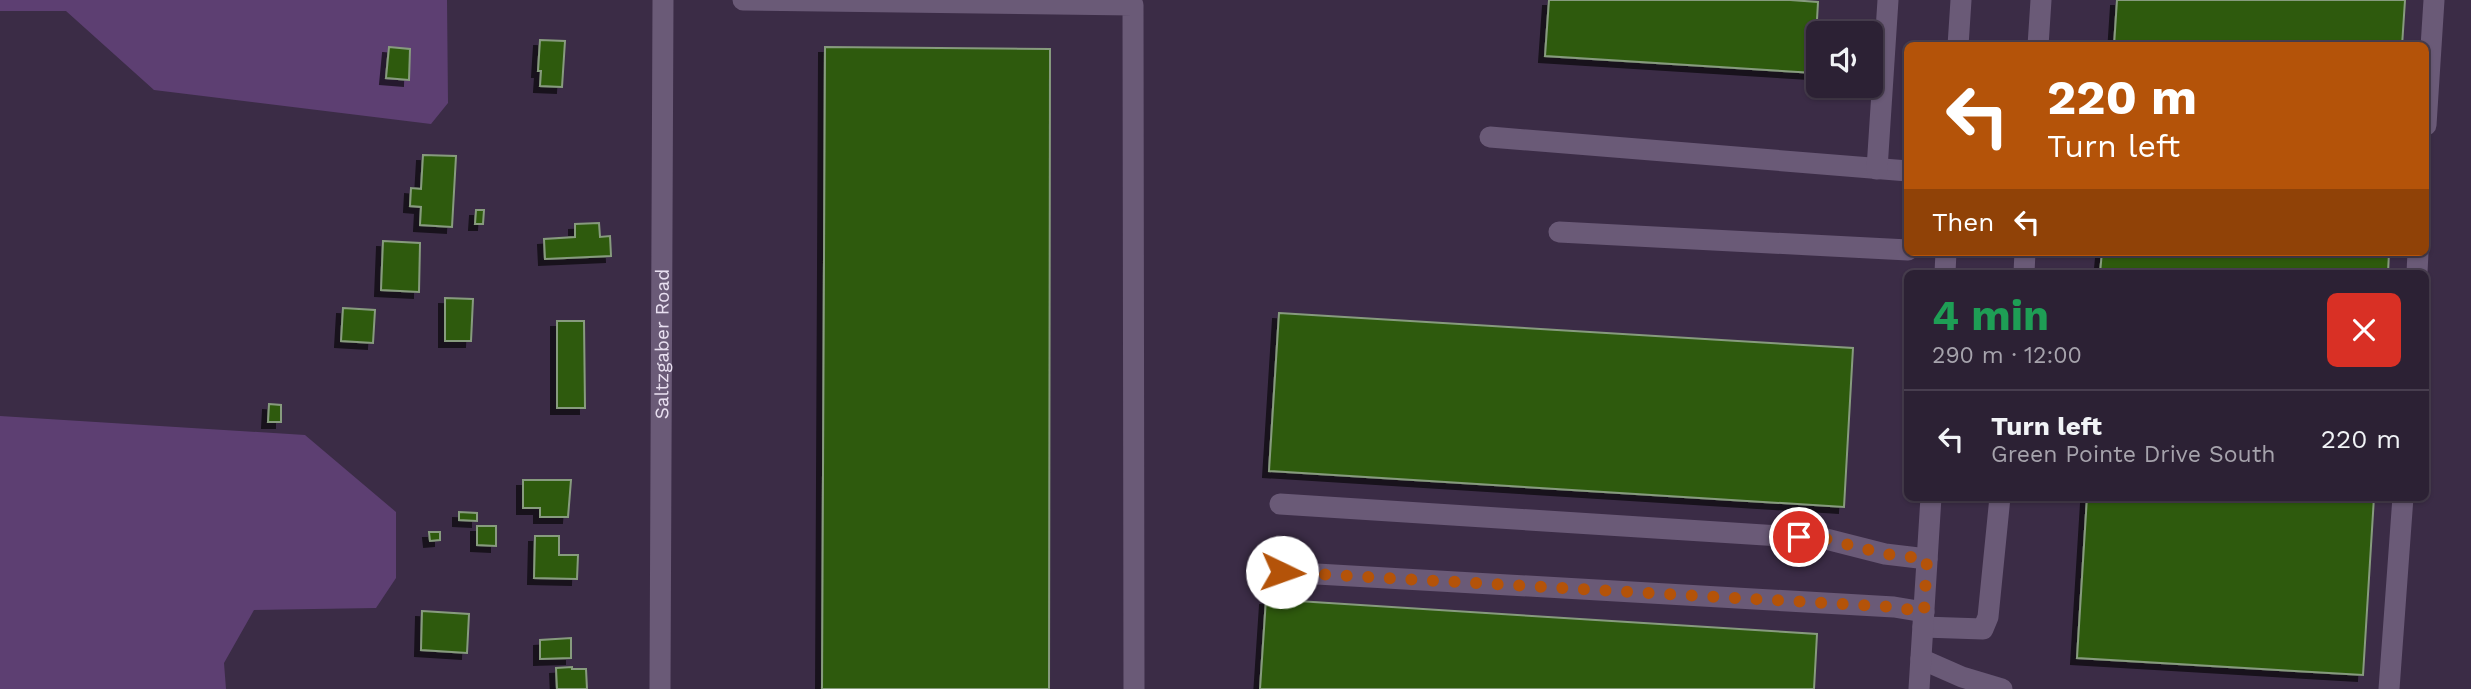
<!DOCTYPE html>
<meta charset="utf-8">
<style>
body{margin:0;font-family:"Work Sans",sans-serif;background:#34293c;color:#f1f3f6;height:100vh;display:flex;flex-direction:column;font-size:26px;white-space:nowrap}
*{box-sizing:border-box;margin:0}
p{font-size:23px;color:#a6a3ac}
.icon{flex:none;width:38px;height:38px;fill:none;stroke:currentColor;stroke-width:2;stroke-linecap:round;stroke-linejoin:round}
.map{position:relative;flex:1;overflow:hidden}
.drawer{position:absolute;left:1904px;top:270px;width:525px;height:231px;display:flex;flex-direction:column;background:#2c2134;border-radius:10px;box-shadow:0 2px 5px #0004,0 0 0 2px #483e4f}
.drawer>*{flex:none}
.guide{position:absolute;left:1904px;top:42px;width:525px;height:214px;border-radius:10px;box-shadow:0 2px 5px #0004,0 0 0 2px #483e4f;background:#b45309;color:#fff;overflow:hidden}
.buttons{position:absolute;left:1806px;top:21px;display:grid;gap:14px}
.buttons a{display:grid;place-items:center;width:77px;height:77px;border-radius:10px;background:#2c2134;box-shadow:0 2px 5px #0004,0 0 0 2px #483e4f;font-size:35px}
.pin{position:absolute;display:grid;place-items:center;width:60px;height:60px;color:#fff;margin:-30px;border:4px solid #fff;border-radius:50%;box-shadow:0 2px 7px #0007}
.me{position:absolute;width:77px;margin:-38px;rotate:93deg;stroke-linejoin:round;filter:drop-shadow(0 0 5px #0008)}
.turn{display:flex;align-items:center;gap:24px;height:147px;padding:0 28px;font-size:32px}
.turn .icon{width:91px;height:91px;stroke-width:2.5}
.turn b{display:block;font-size:49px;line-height:60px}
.then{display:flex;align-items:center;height:66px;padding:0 28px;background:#0003;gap:14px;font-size:26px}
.round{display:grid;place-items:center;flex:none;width:74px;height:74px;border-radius:10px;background:#34293c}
.summary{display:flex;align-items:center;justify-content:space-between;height:119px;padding:0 28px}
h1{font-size:42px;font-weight:700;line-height:52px;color:#1e9e55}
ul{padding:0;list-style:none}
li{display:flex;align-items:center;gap:21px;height:98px;padding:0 28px;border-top:2px solid #483e4f}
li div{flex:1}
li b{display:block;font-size:26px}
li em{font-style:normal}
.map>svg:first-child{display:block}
</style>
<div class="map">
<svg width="2471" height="689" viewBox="0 0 2471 689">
<defs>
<filter id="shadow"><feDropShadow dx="-6" dy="6" stdDeviation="0" flood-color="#0009"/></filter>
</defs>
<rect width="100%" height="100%" fill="#3b2c46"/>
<path fill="#5d3f72" d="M0,0h447l1,103 -17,21 -277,-34 -88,-79h-66z
M0,416l305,19 91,77v66l-20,30 -122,2 -30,53 2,26h-226z"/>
<path fill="#2d5a0d" stroke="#879b7e" stroke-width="2" filter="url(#shadow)" d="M1549,0h241l28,2 -4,71 -269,-17z
M2117,0h288l-3,46h-288z
M540,40l25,1 -3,46 -22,-1 1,-15h-3z
M389,47l21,2 -1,31 -23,-2z
M825,47l225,2 -1,640h-227z
M423,155l33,1 -4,71 -32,-2 1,-18 -11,-1 1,-18 10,1z
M476,210h8l-1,14h-8z
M599,223l1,14 10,-1 1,20 -66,3 -1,-20 31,-2v-13z
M383,241l37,2 -1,49 -38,-2z
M2102,252h287l-1,21h-288z
M445,298l28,1 -2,42h-26z
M343,308l32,2 -2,33 -32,-2z
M1279,313l574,35 -9,159 -575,-36z
M557,321h27l1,87h-28z
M269,404l12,1v17h-13z
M523,480h48l-3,37h-28v-9h-17z
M2087,497h287l-11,178 -286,-17z
M459,512l18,1v8l-18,-1z
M477,526h19v20l-19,-1z
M429,532h11v8l-10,1z
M535,536h24v19h19l-1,24 -43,-1z
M1266,599l551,35 -3,55h-554z
M422,611l47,3 -2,39 -46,-3z
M571,638v20l-31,1v-19z
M572,667v2h14l1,20h-30l-1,-21z"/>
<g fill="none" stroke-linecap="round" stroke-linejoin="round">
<g stroke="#6a5a77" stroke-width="21">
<path d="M743,0l390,5 1,684"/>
<path d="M1958,46l3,-46"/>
<path d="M2038,46l3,-46"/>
<path d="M2426,125l8,-125"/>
<path d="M1490,137l418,34"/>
<path d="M1877,169l11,-169"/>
<path d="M1559,232l349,18"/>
<path d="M1945,273l1,-21"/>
<path d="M2024,273l1,-21"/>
<path d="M2417,273l1,-21"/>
<path d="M1280,504l546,35 59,15 42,5"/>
<path d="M1282,572l612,35 30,5"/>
<path d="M1923,627l60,2 5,-12 12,-120"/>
<path d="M1921,659l41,18 40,12"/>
<path id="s1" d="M660,689l3,-689"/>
<path d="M1919,689l12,-192"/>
<path d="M2389,689l14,-192"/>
</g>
</g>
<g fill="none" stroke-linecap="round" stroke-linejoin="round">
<path stroke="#b45309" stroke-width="12" stroke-dasharray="0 21.6" d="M1282,572l612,35 30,5 3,-53 -42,-5 -59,-15 -27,-2"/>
</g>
<g text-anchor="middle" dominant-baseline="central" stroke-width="5" stroke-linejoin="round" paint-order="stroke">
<g font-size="19" fill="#e8dff0" stroke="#1e1823">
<text stroke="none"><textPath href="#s1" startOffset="345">Saltzgaber Road</textPath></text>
</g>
</g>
</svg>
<div class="buttons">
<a><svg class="icon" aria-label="sound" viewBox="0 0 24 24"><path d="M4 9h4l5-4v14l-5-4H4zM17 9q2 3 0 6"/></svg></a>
</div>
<div class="pin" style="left:1799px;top:537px;background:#d93025"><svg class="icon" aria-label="arrive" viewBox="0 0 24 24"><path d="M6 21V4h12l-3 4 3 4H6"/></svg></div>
<svg class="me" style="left:1282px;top:572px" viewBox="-20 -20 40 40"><circle r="19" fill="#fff"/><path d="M0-13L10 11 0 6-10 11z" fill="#b45309"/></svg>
<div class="guide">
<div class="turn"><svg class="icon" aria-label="left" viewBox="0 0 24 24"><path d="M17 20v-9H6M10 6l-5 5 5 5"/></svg><div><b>220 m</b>Turn left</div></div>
<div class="then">Then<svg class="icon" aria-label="left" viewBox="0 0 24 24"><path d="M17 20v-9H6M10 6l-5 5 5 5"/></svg></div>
</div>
<section class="drawer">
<div class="summary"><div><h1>4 min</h1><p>290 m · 12:00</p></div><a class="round" style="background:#d93025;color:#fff"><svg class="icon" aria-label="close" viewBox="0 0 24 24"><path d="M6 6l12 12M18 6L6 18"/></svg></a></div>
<ul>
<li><svg class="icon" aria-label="left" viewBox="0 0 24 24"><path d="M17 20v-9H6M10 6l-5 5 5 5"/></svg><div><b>Turn left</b><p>Green Pointe Drive South</p></div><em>220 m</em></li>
</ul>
</section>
</div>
